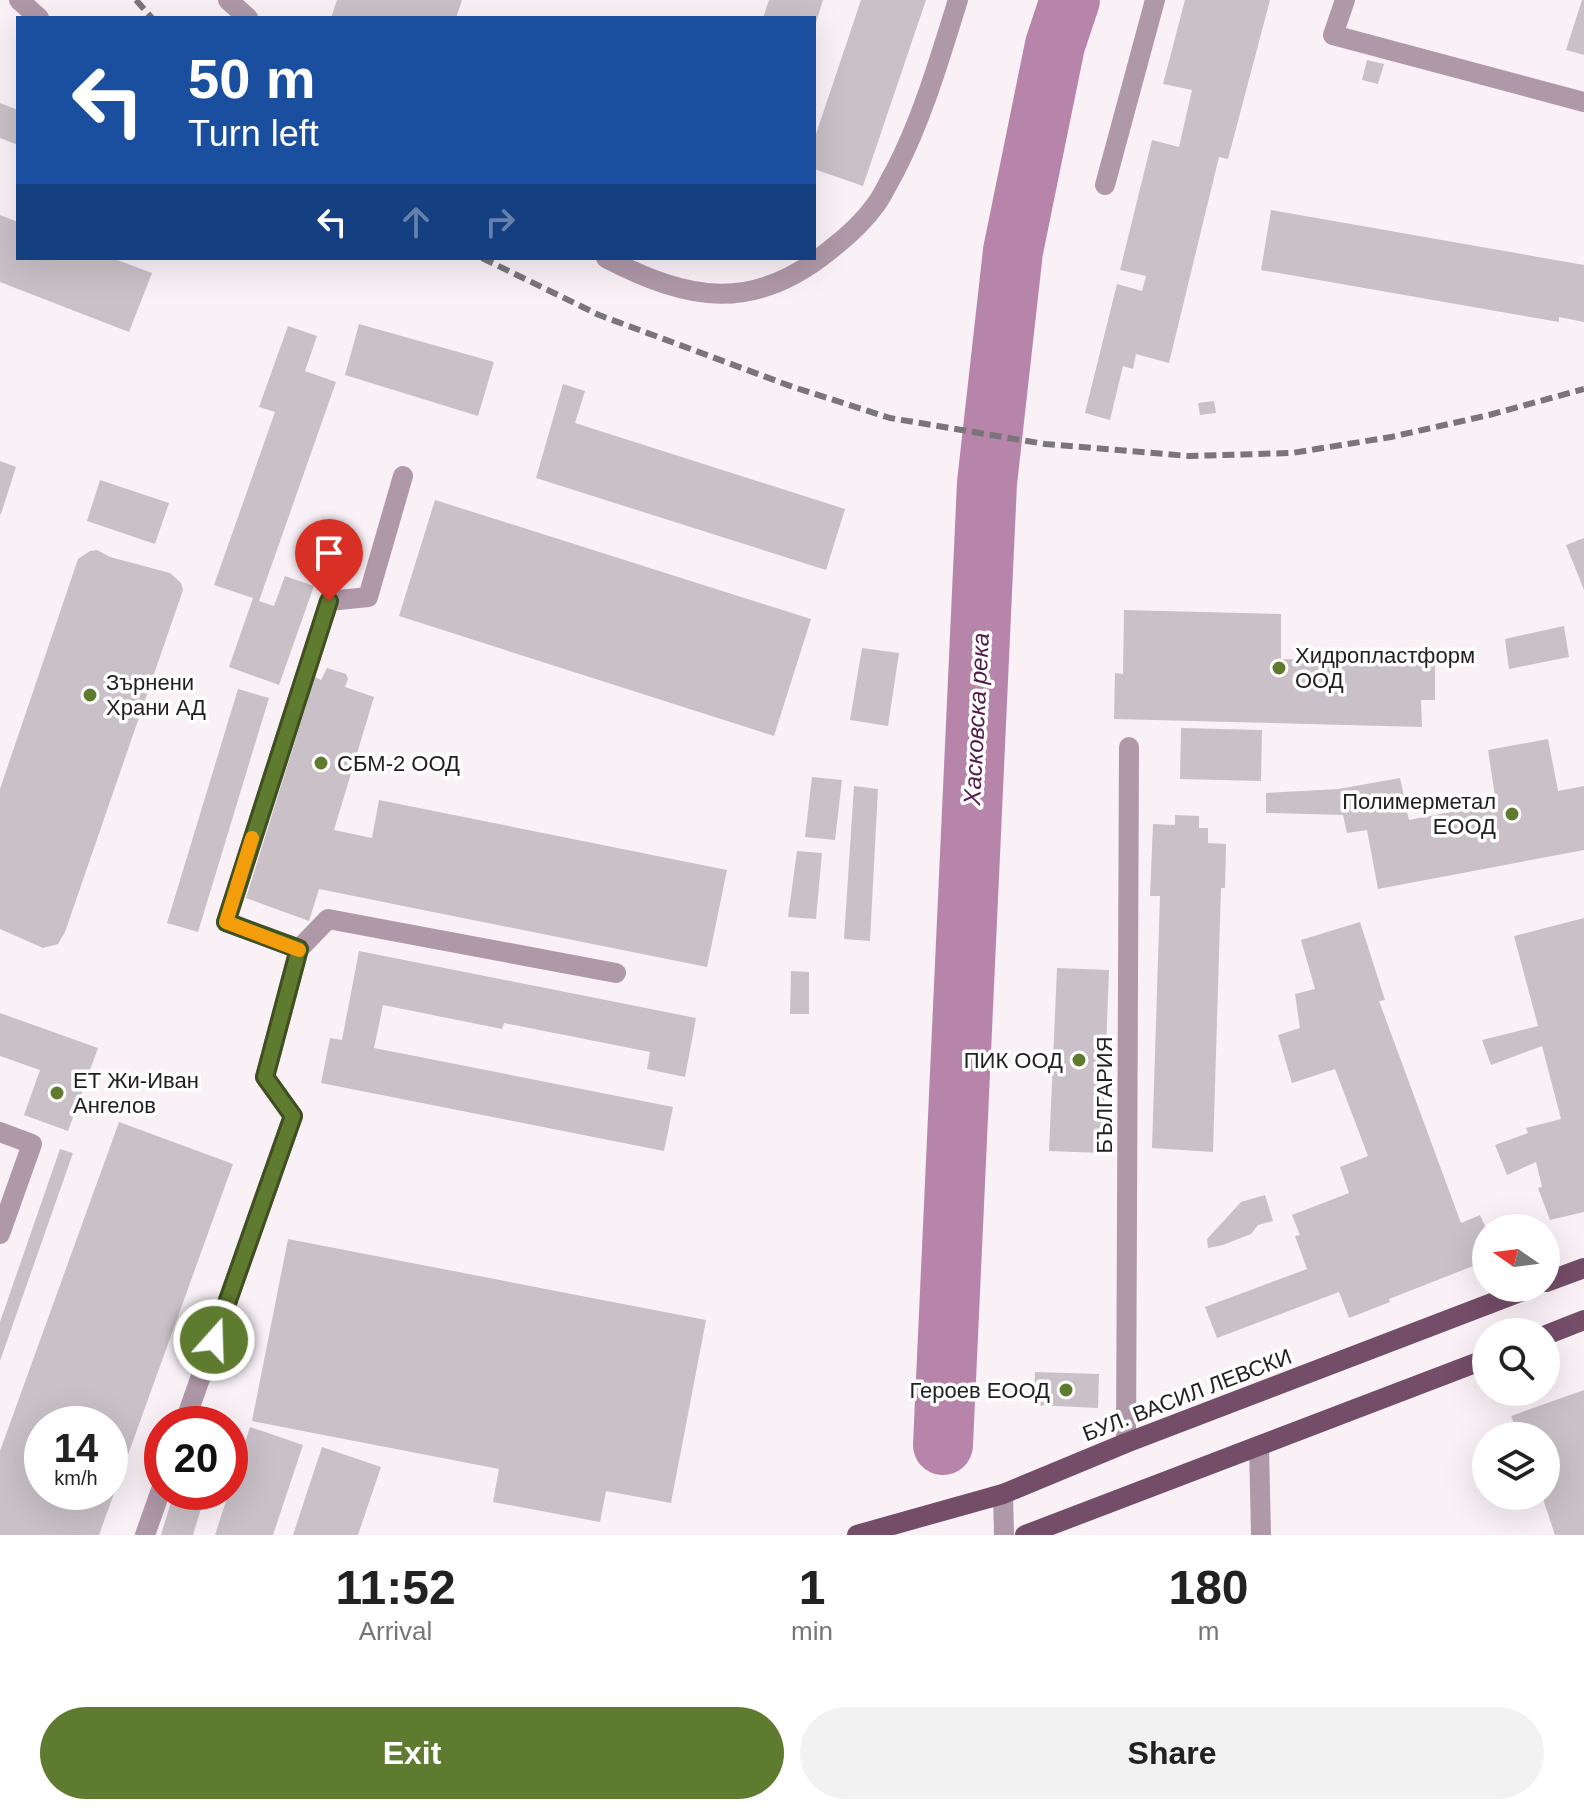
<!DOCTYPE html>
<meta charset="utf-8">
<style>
body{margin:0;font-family:Helvetica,sans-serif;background:#f2f2f2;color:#222;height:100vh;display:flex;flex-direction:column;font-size:30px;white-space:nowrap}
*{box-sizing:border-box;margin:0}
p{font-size:26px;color:#767676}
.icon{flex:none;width:44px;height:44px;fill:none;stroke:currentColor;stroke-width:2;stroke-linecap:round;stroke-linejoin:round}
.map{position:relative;height:1535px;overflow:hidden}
.sheet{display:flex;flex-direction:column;background:#fff;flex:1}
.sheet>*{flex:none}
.banner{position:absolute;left:16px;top:16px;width:800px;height:244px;border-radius:0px;box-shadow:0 8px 32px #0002;background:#1a4fa0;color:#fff;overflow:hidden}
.needle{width:52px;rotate:284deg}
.buttons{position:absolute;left:1472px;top:1214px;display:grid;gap:16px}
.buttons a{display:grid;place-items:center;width:88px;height:88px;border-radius:50%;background:#fff;box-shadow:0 8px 32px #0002;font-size:40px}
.speed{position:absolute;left:24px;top:1406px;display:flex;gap:16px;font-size:40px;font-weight:700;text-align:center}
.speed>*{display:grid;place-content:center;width:104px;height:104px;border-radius:50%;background:#fff;box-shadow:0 8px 32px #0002;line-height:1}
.speed small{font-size:20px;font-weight:400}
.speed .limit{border:12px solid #d22;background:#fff;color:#111}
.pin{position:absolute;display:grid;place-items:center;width:68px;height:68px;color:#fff;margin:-82px -34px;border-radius:50% 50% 50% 0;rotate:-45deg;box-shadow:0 0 8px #0007}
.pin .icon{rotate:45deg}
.me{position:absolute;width:88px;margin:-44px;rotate:20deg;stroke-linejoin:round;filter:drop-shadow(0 0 6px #0008)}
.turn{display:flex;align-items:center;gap:28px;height:168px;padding:0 40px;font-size:36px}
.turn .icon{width:104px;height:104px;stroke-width:2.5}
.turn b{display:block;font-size:56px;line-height:68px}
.lanes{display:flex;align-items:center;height:76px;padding:0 40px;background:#0003;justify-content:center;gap:40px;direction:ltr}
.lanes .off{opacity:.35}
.eta{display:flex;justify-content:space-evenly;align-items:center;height:136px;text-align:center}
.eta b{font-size:48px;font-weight:700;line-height:56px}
.button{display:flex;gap:16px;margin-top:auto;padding:16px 40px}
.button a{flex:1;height:92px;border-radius:48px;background:#5f7b30;color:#fff;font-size:32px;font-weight:700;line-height:92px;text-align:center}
.button a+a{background:#f2f2f2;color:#222}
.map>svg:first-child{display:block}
</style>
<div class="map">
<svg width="1584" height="1535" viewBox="0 0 1584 1535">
<rect width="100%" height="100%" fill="#f9f1f6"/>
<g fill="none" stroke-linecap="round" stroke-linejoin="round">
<path stroke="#b785a9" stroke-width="60" d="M943,1445l44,-962 26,-232 42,-206 15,-45"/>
</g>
<path fill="#c9c1c7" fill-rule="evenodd" d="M337,0h125l-6,18h-125z
M769,0h54l-8,26 -1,-8h-51z
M861,0h65l-63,186 -49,-17v-29z
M1185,0h85l-42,159 -9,-2 -50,206 -33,-9 -3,15 -10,-3 -13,54 -25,-7 32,-129 25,7 4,-15 -26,-6 32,-130 27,7 13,-57 -29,-6z
M1582,0h2v55l-18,-5z
M1367,60l17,4 -6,20 -16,-4z
M0,103l18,7v35l-18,-7z
M1271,210l313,55v57l-25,-5v5l-298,-52z
M0,215l18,7v36h94l40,15 -23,59 -129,-50z
M359,324l135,38 -16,54 -133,-41z
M288,326l29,10 -12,35 31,11 -77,219 15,5 11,-30 29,10 -35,99 -50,-18 24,-69 -39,-13 61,-173 -16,-5z
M563,384l22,7 -10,32 270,86 -19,61 -290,-92z
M1214,401l2,12 -16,2 -2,-12z
M0,461l16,6 -15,47h-1z
M100,480l69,23 -14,41 -68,-23z
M435,500l376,119 -37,117 -375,-120z
M1584,538v52l-18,-45z
M97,550l13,7 60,16 11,10 2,7 -118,342 -7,12 -15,4 -43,-19v-140l78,-230 12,-8z
M1124,610l157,4v45l154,4v37h-14l1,27 -308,-8 1,-46 8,1z
M1564,626l5,31 -60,12 -4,-30z
M862,648l37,5 -11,73 -38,-6z
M327,668l19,6 2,5 -3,8 29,10 -40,133 38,8 7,-38 348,70 -20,97 -388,-78 -10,32 -63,-23 69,-221 6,3z
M238,689l31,9 -71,234 -31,-9z
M1181,728l81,2 -1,51 -81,-2z
M1548,739l10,52 26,-5v64l-206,39 -11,-59 -20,3 -4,-18 -77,-2v-20l72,-4 62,-11 9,42 87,-17 -8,-53z
M812,777l30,3 -7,60 -30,-3z
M854,786l24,3 -8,152 -26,-2z
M1175,815l24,1v12h9v15l18,1 -1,44h-4l-8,264 -61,-4 8,-252h-10l3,-72 22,1z
M797,851l25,2 -6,66 -28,-2z
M1584,918v294l-34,8 -12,-32 4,-1 -6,-25 -29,13 -12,-30 33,-12 -2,-5 35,-9 -19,-73 -51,19 -9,-25 56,-14 -24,-90z
M1360,922l25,78 -6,1 82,222 19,-8 6,13v33l-97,38 1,3 -41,16 -10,-26 -122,46 -12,-31 102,-38 -12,-33 5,-1 -8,-20 57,-22 -9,-26 28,-11 -33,-87 -43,14 -14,-48 22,-7 -5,-34 20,-5 -14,-49z
M359,951l337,67 -11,59 -38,-8 3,-17 -146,-29 -2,6 -119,-24 -9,43 299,59 -9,44 -343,-68 9,-45 12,2z
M1057,968l52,2 -7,183 -53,-2z
M791,971l18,1v42h-19z
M0,1013l98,35 -30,83 -44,-16 16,-45 -40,-14z
M119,1122l114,42 -134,371h-99v-84zM42,1424h68v68h-68z
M60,1149l13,4 -73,208v-39z
M1265,1195l8,26 -15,4 -7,9 -28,11 -15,3 -1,-9 34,-37z
M288,1239l418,81 -35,183 -65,-12 -6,31 -107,-20 6,-33 -247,-48z
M1035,1372l64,2 -1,34 -64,-3z
M1584,1390v145h-29l-13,-39h4v-60h-27l-8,-20z
M250,1427l53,18 -30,90h-58z
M322,1447l59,20 -23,68h-65z
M174,1492h32l-13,43h-32z"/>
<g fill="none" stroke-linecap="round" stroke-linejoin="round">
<path stroke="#af98a8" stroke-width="20" d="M19,0l20,18
M228,0l20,18
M1345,0l-12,35 251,67
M1105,185l50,-185
M606,258c83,43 147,55 224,-8 17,-13 35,-30 47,-47 7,-10 12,-22 18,-32 28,-54 45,-114 63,-171
M299,949l29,-30 288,54
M0,1132l32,12 -32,90
M184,1424l109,-308 -28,-39 34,-128 -73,-27 103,-321 39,-4 35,-121
M1126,1443l3,-696
M1259,1446l2,89
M1003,1494l1,41
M145,1535l17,-48"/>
<path stroke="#744d69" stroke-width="20" d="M1546,1282l38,-14
M1546,1335l38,-15
M857,1535l146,-41 123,-51 405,-155
M1025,1535l461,-176"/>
<path stroke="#7a7578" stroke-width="6" stroke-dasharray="12 6" stroke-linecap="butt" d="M136,0l16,18
M482,258l117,57 194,72 97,31 155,26 143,12 104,-3 99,-16 98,-22 95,-26"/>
</g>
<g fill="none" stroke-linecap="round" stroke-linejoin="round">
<defs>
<path id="route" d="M214,1340l79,-224 -28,-39 34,-128 -73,-27 103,-321"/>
</defs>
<use href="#route" stroke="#3e501f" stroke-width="20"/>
<use href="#route" stroke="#5f7b30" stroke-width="14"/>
<path stroke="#f59e0b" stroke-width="14" d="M252,838l-26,84 73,28"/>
</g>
<g fill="#5f7b30" stroke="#fff" stroke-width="3">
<circle cx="1279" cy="668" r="8"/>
<circle cx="90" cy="695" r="8"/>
<circle cx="321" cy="763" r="8"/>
<circle cx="1512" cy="814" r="8"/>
<circle cx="1079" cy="1060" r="8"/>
<circle cx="57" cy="1093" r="8"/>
<circle cx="1066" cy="1390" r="8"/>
</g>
<g text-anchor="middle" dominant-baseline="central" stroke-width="7" stroke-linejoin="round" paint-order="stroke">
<g font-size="22" fill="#232022" stroke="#fff" text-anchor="start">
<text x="1295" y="655">Хидропластформ<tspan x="1295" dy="25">ООД</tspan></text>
<text x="106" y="682">Зърнени<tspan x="106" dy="25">Храни АД</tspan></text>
<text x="337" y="763">СБМ-2 ООД</text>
<text x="1496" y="801" text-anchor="end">Полимерметал<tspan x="1496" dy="25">ЕООД</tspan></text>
<text x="1063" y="1060" text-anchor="end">ПИК ООД</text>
<text x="73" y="1080">ЕТ Жи-Иван<tspan x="73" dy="25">Ангелов</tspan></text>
<text x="1050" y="1390" text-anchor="end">Героев ЕООД</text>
</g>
<g font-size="22" fill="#232022" stroke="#fff">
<text transform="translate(1104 1095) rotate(-90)">БЪЛГАРИЯ</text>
<text transform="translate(1187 1395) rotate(-21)">БУЛ. ВАСИЛ ЛЕВСКИ</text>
</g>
<g font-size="24" font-style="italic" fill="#551948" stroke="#fff">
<text transform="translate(976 719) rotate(-87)">Хасковска река</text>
</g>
</g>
</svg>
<div class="buttons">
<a><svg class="needle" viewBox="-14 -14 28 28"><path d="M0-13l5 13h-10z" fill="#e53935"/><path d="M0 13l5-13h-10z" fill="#767676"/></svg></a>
<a><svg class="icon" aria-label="search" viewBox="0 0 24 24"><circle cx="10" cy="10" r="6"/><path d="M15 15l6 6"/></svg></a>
<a><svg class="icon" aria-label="layers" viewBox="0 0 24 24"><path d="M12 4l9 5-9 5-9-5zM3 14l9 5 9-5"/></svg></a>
</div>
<div class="speed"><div>14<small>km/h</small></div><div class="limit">20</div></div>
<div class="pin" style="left:329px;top:601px;background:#d93025"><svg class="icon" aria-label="arrive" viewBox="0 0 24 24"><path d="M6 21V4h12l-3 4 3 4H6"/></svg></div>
<svg class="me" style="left:214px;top:1340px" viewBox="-20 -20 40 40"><circle r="17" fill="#5f7b30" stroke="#fff" stroke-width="3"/><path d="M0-11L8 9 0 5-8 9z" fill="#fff"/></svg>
<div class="banner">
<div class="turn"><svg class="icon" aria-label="left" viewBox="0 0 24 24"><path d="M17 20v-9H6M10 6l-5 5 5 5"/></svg><div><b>50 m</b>Turn left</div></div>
<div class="lanes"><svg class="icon" aria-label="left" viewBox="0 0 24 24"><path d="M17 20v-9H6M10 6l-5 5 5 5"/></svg><svg class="icon off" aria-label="ahead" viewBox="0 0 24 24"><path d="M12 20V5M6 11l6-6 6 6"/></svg><svg class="icon off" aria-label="right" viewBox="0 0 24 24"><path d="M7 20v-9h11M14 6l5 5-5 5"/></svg></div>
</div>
</div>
<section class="sheet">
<div class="eta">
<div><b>11:52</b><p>Arrival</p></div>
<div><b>1</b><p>min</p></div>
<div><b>180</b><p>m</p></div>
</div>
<div class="button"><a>Exit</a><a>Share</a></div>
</section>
